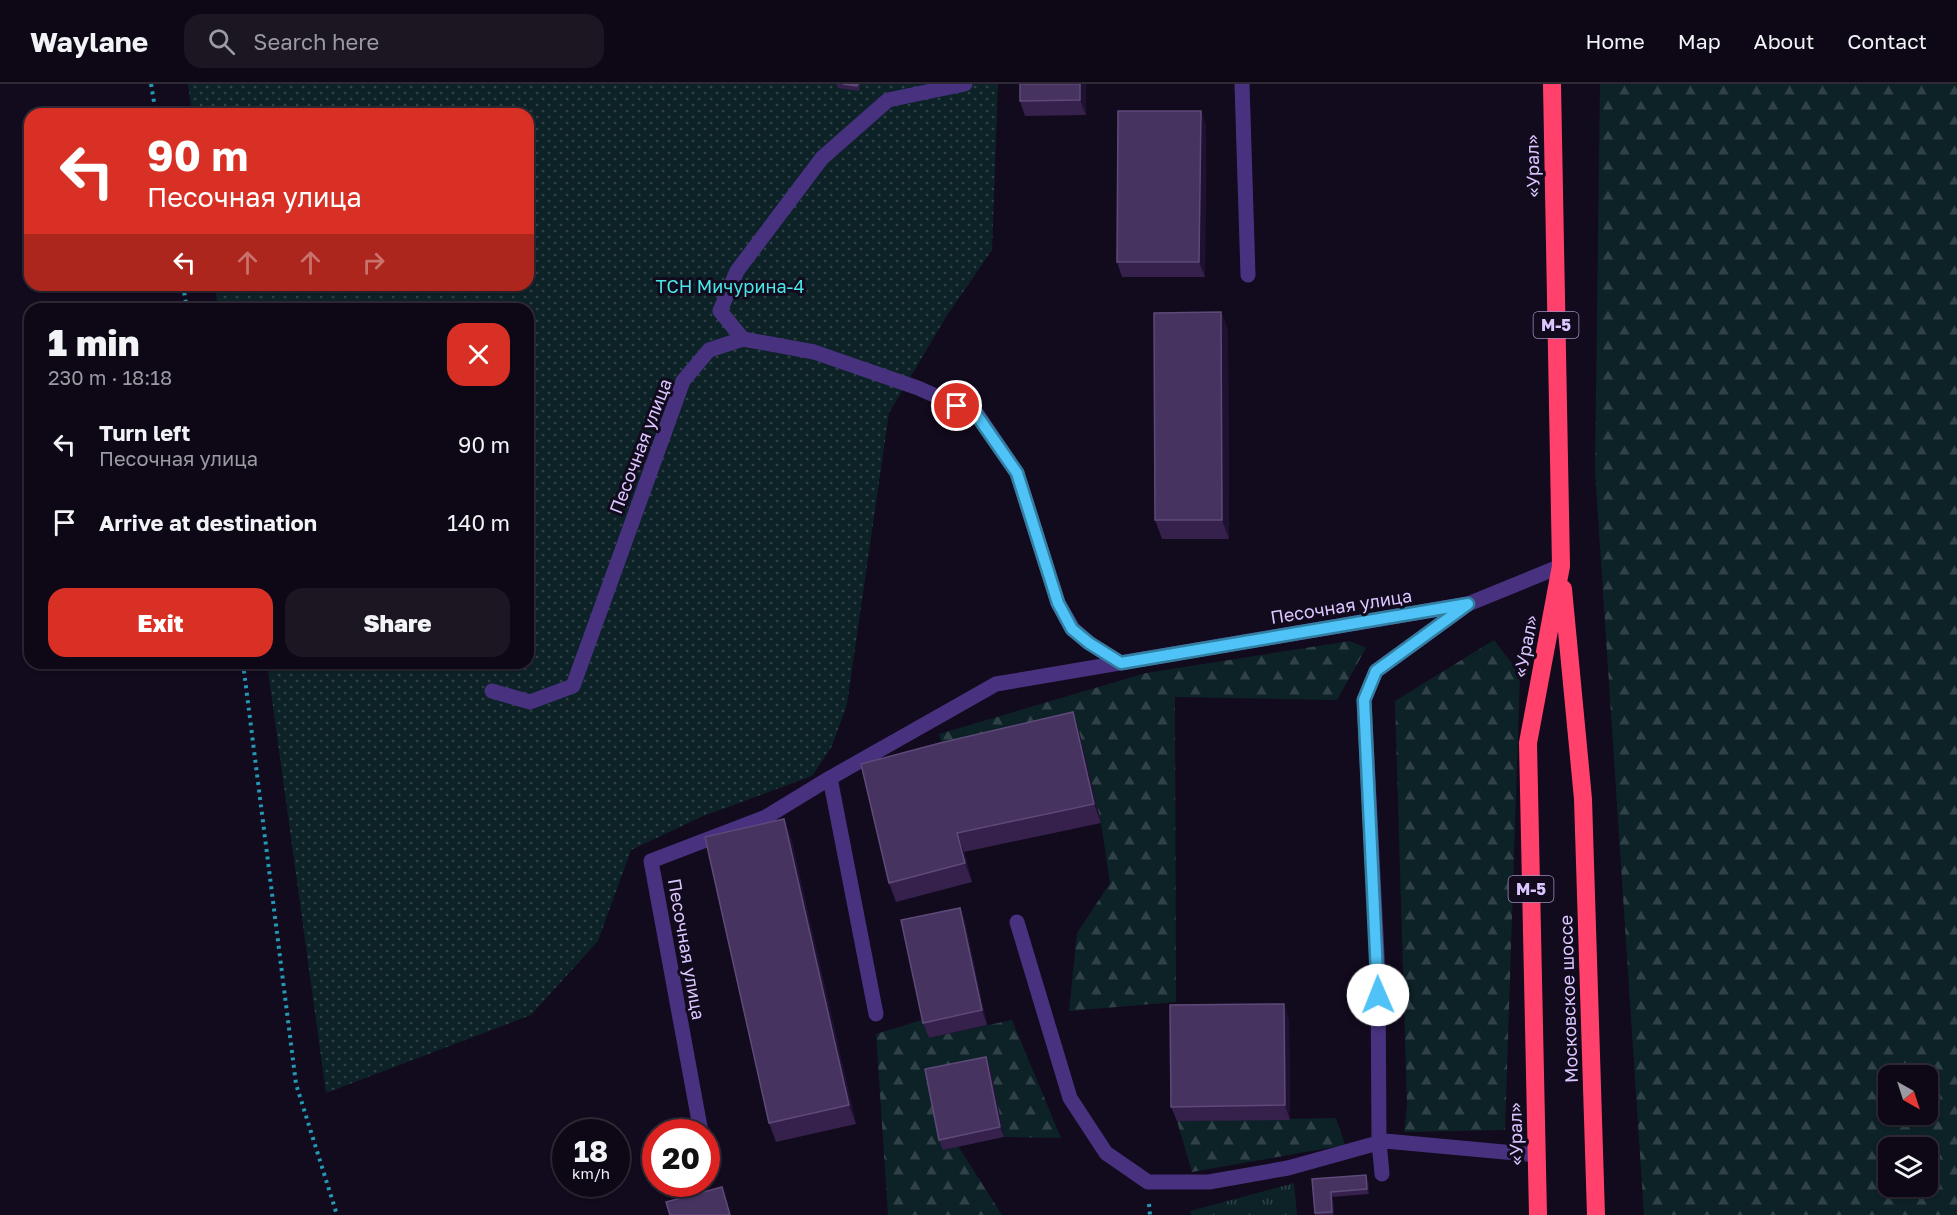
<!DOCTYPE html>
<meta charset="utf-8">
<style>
body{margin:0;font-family:"Golos Text",sans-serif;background:#1c1623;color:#f1f3f6;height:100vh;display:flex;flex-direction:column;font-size:22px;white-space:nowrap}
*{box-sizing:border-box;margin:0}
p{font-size:20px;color:#9b9aa1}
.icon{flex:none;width:33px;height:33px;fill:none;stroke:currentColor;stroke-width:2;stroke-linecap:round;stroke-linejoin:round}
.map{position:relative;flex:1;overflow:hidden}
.side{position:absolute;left:24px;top:219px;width:510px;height:366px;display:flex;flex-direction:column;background:#0e0816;border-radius:18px;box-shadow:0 2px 4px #0004,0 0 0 2px #2e2935}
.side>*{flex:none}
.hud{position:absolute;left:24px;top:24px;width:510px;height:183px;border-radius:18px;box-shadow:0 2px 4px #0004,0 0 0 2px #2e2935;background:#d93025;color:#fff;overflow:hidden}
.needle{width:39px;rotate:141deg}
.tools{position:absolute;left:1878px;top:981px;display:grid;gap:12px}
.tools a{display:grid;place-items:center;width:60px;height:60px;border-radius:12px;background:#0e0816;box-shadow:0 2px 4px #0004,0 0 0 2px #2e2935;font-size:30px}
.speed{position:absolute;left:552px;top:1035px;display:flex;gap:12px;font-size:30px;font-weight:700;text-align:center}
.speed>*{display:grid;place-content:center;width:78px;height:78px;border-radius:50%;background:#0e0816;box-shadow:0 2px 4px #0004,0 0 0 2px #2e2935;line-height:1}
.speed small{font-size:15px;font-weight:400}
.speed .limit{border:9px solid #d22;background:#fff;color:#111}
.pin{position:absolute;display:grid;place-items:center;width:51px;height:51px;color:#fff;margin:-26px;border:3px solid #fff;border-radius:50%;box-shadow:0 2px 6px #0007}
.me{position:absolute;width:66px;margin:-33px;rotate:359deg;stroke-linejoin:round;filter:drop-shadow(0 0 4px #0008)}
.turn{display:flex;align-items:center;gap:21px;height:126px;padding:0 24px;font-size:27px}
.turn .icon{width:78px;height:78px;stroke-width:2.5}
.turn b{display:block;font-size:42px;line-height:51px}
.lanes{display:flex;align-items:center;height:57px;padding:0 24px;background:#0003;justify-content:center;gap:30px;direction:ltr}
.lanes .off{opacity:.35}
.round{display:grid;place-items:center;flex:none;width:63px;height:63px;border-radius:18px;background:#1c1623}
.summary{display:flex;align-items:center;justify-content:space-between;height:102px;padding:0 24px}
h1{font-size:36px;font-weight:800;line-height:45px}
.cta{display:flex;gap:12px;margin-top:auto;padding:12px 24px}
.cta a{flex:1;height:69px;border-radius:18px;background:#d93025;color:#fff;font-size:24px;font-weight:800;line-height:69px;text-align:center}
.cta a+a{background:#1c1623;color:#f1f3f6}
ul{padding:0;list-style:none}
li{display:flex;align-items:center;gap:18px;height:78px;padding:0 24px}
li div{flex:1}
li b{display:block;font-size:22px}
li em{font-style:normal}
header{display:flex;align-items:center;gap:36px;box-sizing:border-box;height:84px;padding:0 30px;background:#0e0816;border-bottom:2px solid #2e2935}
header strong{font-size:28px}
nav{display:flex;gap:33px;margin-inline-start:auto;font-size:21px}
.search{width:420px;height:54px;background:#1c1623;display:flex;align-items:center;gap:15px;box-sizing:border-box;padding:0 21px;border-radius:18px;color:#9b9aa1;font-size:22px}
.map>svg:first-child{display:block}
</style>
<header>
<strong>Waylane</strong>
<div class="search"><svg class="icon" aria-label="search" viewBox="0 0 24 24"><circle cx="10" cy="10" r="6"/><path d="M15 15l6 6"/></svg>Search here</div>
<nav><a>Home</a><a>Map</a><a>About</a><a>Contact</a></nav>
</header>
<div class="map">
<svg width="1957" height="1131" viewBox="0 0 1957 1131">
<defs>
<pattern id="grass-tufts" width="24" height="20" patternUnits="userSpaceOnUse" patternTransform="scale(1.5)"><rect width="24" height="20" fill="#0d2227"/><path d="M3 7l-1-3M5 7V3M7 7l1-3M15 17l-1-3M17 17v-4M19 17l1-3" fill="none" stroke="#304147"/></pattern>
<pattern id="forest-firs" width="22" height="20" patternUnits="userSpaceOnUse" patternTransform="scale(1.5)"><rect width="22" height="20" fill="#0d2227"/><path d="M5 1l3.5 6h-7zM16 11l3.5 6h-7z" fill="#304147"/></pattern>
<pattern id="garden-dots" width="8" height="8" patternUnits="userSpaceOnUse" patternTransform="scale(1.5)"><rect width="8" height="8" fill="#0d2227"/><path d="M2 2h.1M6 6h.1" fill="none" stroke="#304147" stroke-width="1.8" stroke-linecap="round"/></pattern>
</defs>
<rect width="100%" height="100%" fill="#120a1d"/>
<path fill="url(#grass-tufts)" d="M1294,1099l3,32h-106l-1,-4z"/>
<path fill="url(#forest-firs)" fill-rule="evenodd" d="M1600,0h357v1131h-313l-49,-744zM1888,992h40v38h-40zM1888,1064h40v38h-40z
M1494,556l26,34 -15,456 -101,2 3,-26 -12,-405z
M1350,557l16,7 -29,52 -162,-3 1,305 -107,9 8,-78 33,-50 -9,-60 -22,-91 -132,30 -8,-28 207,-61z
M925,935l4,19 83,-18 49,118 -57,-1 -15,-70 -31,79 44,69h-114l-12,-181z
M1336,1034l9,27 -153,27 -15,-51z"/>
<path fill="url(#garden-dots)" d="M188,0h810l-6,166 -46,67 -57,96 -42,291 -15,42 -20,30 -111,41 -70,33 -33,91 -67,74 -205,78 -59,-430h261v-354h-310l-3,-24h313v-171h-336z"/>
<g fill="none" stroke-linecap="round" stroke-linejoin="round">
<path stroke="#2499b5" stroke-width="4" stroke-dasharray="3 4.5" stroke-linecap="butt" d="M151,0l5,30
M183,201l4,24
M243,579l53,421 41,131
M1149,1120l1,11"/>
<path stroke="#483280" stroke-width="15" d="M1242,0l6,191
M743,255l-23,-28 17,-40 85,-113 66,-58 77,-16
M492,607l38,11 43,-16 110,-305 26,-31 34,-11 71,13 104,36 59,26 40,59 41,130 15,26 16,14 32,20
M1017,838l53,176 36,55 42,29h61l79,-14 97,-27 152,14
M876,930l-46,-236 166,-94 472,-80 93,-38
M701,1048l-50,-271 115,-44 64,-39
M1382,1090l-3,-32 -1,-168 -14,-274 12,-29 88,-64"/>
<path stroke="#ff416c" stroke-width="18" d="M1563,505l20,210 13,416
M1538,1131l-10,-472 33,-177 -9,-482"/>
</g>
<path fill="#35214c" d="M836,0h24l-1,7 -21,-3z
M1086,0v31l-61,1 -5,-15z
M1201,27l5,15 -1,151h-83l-5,-15z
M1221,228l7,19 1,208h-67l-7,-19z
M1079,647l22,92 -137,29 8,30 -76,20 -7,-19z
M791,754l65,286 -80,18 -7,-19z
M960,824l5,14 22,103 -58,13 -6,-15z
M1289,935l1,101 -113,1 -6,-14z
M986,973l4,10 14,70 -61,13 -4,-10z
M1312,1095l56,1 1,14 -36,3 1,18h-19z"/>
<path fill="#1f1131" d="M1080,0h6v31l-6,-15z
M1201,27l5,15 -1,151 -6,-15z
M1221,228l7,19 1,208 -7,-19z
M1073,628l6,19 22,92 -7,-19z
M784,735l7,19 65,286 -7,-19z
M957,749l7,19 8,30 -7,-19z
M960,824l5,14 22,103 -5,-15z
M1284,920l5,15 1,101 -5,-15z
M986,973l4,10 14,70 -4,-10z
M1366,1091l2,5 1,14 -2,-5z
M722,1103l5,15 4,13h-1z
M1331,1108l2,5 1,18 -2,-3z"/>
<path fill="#463360" stroke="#5e4a79" stroke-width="1.5" d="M843,0h15l-1,2z
M1020,0h60v16l-60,1z
M1118,27h83l-2,151h-82z
M1221,228l1,208h-67l-1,-207z
M1073,628l21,92 -137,29 8,30 -76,20 -28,-119 79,-21z
M784,735l65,286 -80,18 -64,-286z
M960,824l22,102 -59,13 -22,-103z
M1284,920l1,101 -114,2 -1,-102z
M986,973l14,70 -61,13 -14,-71z
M1366,1091l1,14 -36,3 1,20 -17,1 -3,-34z
M722,1103l8,28h-60l-4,-13z"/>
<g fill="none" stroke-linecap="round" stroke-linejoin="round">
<defs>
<path id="route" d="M957,322l19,8 41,59 41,130 14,26 17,14 32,20 347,-59 -92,67 -12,29 14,295"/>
</defs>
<use href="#route" stroke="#337fa1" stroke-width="15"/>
<use href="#route" stroke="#4fc3f7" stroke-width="10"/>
</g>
<g text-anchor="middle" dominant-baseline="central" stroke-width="6" stroke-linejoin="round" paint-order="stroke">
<g fill="#120a1d" stroke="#9f8ebb" stroke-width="1.5">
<rect x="1533.5" y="228" width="45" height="26" rx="4.5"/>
<rect x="1508.5" y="792" width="45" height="26" rx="4.5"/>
</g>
<g font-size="16" font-weight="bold" fill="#dbc6ff">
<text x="1556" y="241">М-5</text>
<text x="1531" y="805">М-5</text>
</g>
<g font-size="18" fill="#dbc6ff" stroke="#120a1d">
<text transform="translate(1532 82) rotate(-91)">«Урал»</text>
<text transform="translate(640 362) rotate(-69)">Песочная улица</text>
<text transform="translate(1341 522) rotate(-9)">Песочная улица</text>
<text transform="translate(1525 562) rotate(-79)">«Урал»</text>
<text transform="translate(687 865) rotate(80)">Песочная улица</text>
<text transform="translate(1568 915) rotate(-92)">Московское шоссе</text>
<text transform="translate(1515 1050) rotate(-91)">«Урал»</text>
</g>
<g font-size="18" fill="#4be6e6" stroke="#120a1d">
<text x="730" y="202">ТСН Мичурина-4</text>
</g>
</g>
</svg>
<div class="tools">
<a><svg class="needle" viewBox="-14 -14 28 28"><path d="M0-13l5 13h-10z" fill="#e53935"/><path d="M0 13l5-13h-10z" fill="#9b9aa1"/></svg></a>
<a><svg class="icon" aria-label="layers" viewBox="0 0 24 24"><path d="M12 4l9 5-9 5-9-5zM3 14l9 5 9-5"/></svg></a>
</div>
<div class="speed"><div>18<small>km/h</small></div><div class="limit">20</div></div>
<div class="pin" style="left:957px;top:322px;background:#d93025"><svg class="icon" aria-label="arrive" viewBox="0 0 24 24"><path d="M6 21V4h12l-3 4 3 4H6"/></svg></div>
<svg class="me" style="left:1378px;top:911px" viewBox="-20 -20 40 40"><circle r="19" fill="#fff"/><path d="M0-13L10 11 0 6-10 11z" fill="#4fc3f7"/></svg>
<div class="hud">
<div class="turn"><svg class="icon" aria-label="left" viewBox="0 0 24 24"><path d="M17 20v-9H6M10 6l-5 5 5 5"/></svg><div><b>90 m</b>Песочная улица</div></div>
<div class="lanes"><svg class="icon" aria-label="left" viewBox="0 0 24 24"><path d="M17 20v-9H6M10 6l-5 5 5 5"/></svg><svg class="icon off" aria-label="ahead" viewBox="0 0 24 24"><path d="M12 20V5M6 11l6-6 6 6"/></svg><svg class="icon off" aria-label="ahead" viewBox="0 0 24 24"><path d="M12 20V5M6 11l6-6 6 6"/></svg><svg class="icon off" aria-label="right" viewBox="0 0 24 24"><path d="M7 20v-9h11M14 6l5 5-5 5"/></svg></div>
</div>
<section class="side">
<div class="summary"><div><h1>1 min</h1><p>230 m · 18:18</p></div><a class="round" style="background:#d93025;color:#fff"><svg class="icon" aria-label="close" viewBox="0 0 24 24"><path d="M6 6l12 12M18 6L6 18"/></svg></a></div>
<ul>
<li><svg class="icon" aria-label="left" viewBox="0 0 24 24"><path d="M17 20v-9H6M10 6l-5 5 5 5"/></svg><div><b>Turn left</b><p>Песочная улица</p></div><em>90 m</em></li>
<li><svg class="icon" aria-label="arrive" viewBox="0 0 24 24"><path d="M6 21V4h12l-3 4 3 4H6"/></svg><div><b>Arrive at destination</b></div><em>140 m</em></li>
</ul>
<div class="cta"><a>Exit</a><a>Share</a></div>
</section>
</div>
